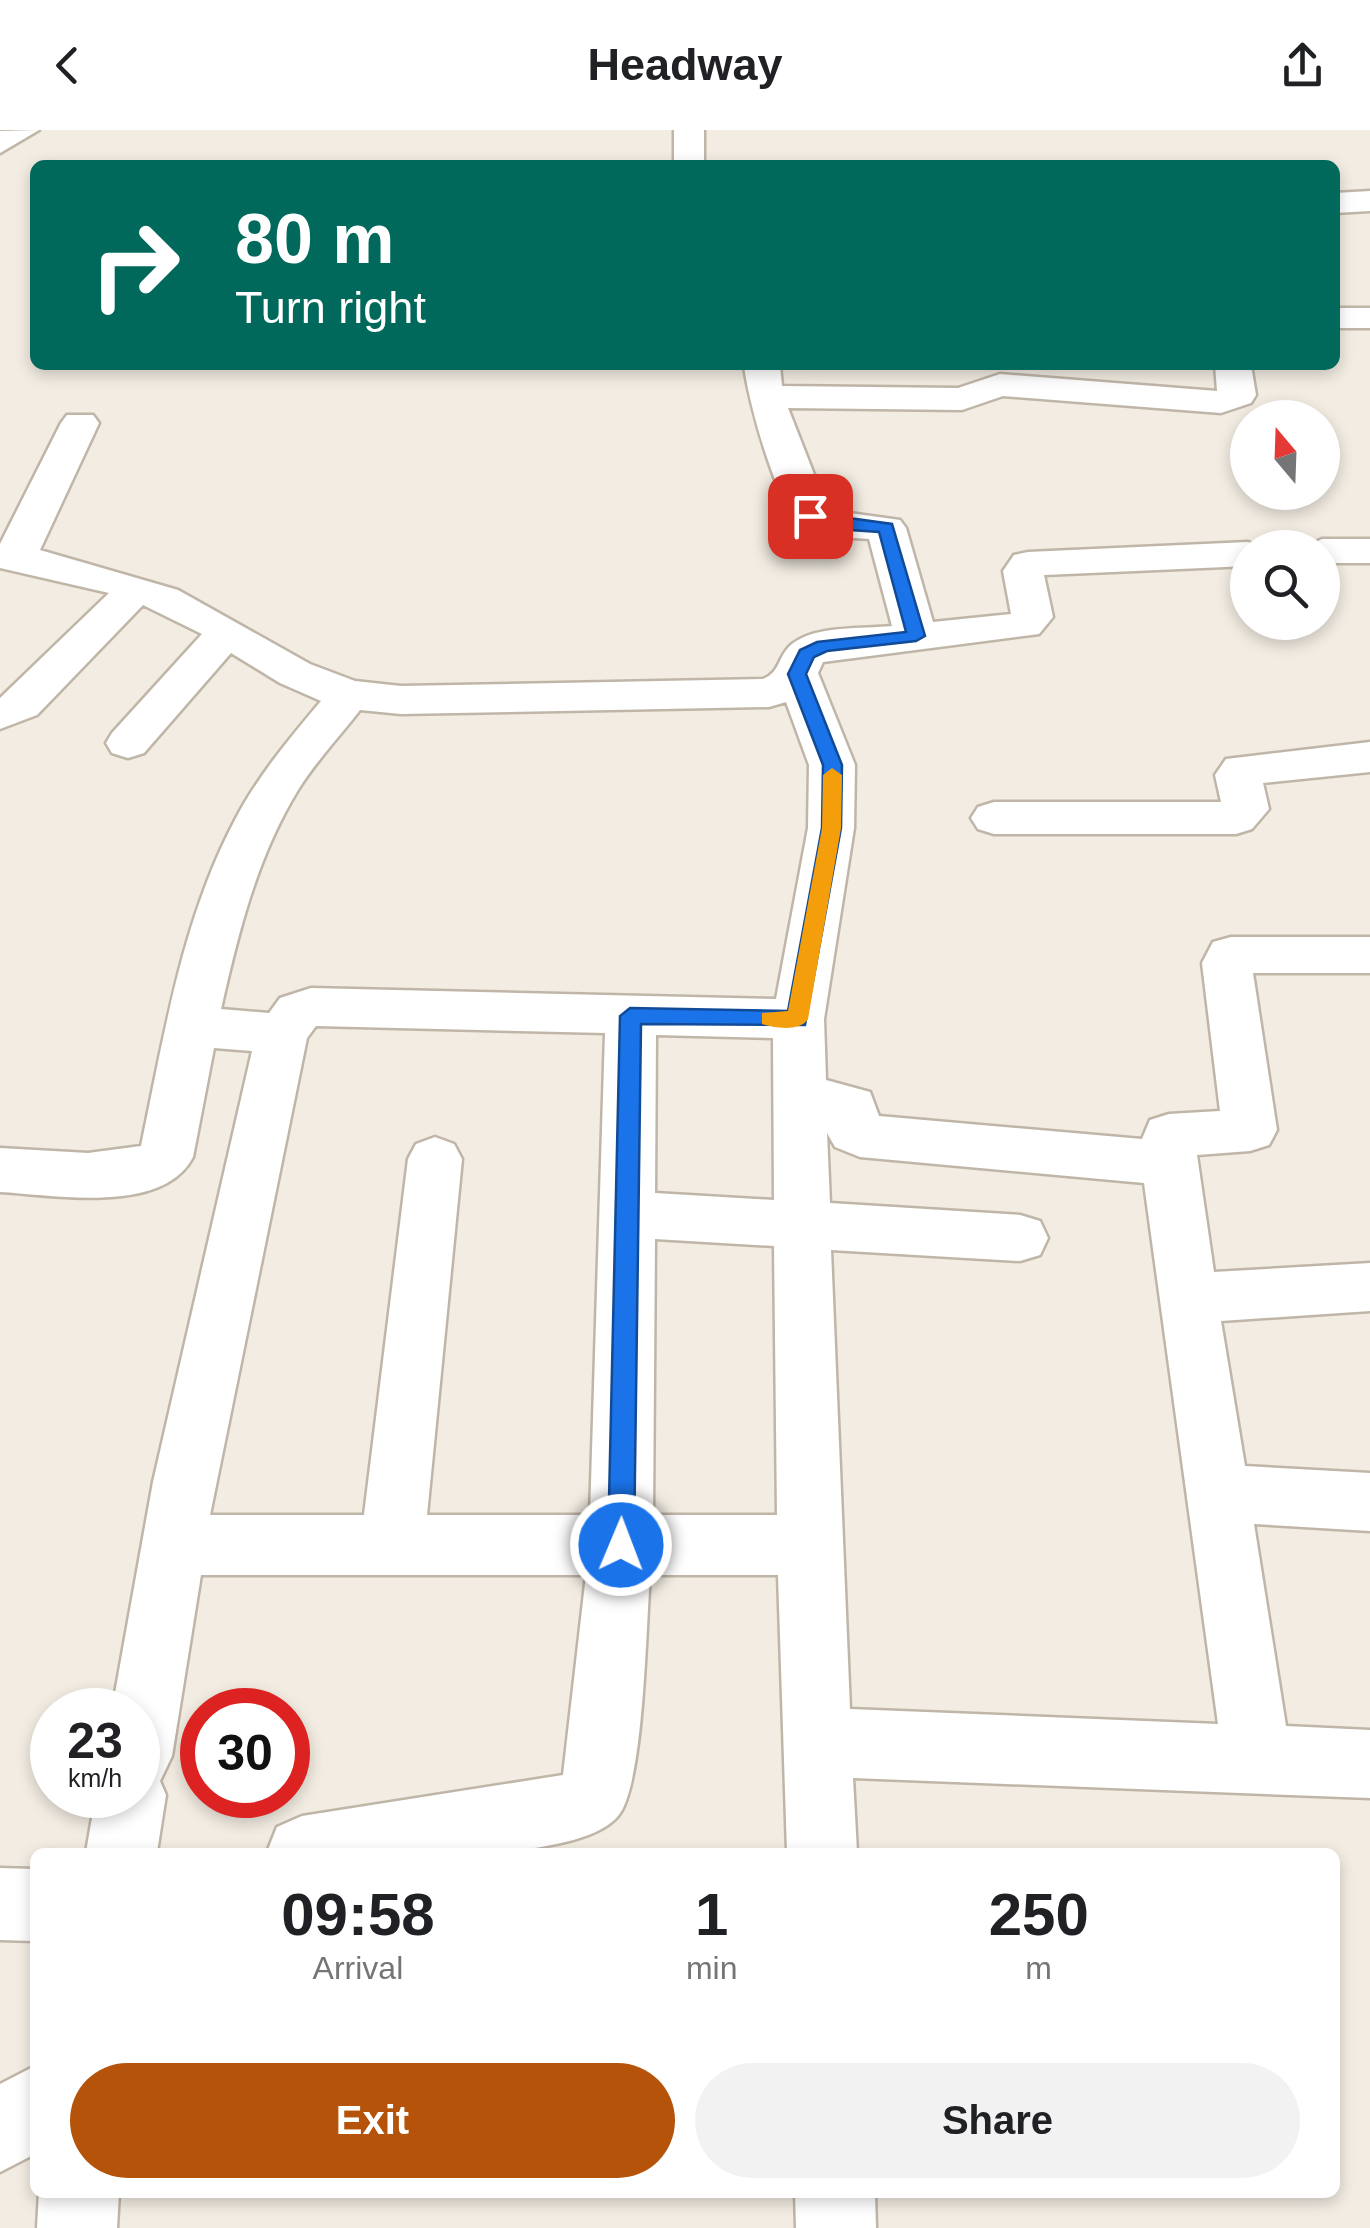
<!DOCTYPE html>
<style>
body{margin:0;font-family:Helvetica,sans-serif;background:#f2f2f2;color:#202124;height:100vh;display:flex;flex-direction:column;font-size:38px;white-space:nowrap}
*{box-sizing:border-box;margin:0}
p{font-size:32px;color:#757577}
.icon{flex:none;width:55px;height:55px;fill:none;stroke:currentColor;stroke-width:2;stroke-linecap:round;stroke-linejoin:round}
.map{position:relative;flex:1;overflow:hidden}
.panel{position:absolute;left:30px;top:1718px;width:1310px;height:350px;display:flex;flex-direction:column;background:#fff;border-radius:15px;box-shadow:0 5px 15px #0003}
.panel>*{flex:none}
.banner{position:absolute;left:30px;top:30px;width:1310px;height:210px;border-radius:15px;box-shadow:0 5px 15px #0003;background:#00695c;color:#fff;overflow:hidden}
.needle{width:65px;rotate:341deg}
.buttons{position:absolute;left:1230px;top:270px;display:grid;gap:20px}
.buttons a{display:grid;place-items:center;width:110px;height:110px;border-radius:50%;background:#fff;box-shadow:0 5px 15px #0003;font-size:50px}
.speed{position:absolute;left:30px;top:1558px;display:flex;gap:20px;font-size:50px;font-weight:700;text-align:center}
.speed>*{display:grid;place-content:center;width:130px;height:130px;border-radius:50%;background:#fff;box-shadow:0 5px 15px #0003;line-height:1}
.speed small{font-size:25px;font-weight:400}
.speed .limit{border:15px solid #d22;background:#fff;color:#111}
.pin{position:absolute;display:grid;place-items:center;width:85px;height:85px;color:#fff;margin:-42px;border-radius:20px;box-shadow:0 5px 15px #0006}
.me{position:absolute;width:110px;margin:-55px;rotate:1deg;stroke-linejoin:round;filter:drop-shadow(0 0 8px #0008)}
.turn{display:flex;align-items:center;gap:35px;height:210px;padding:0 40px;font-size:45px}
.turn .icon{width:130px;height:130px;stroke-width:2.5}
.turn b{display:block;font-size:70px;line-height:85px}
.eta{display:flex;justify-content:space-evenly;align-items:center;height:170px;text-align:center}
.eta b{font-size:60px;font-weight:700;line-height:70px}
.action{display:flex;gap:20px;margin-top:auto;padding:20px 40px}
.action a{flex:1;height:115px;border-radius:60px;background:#b45309;color:#fff;font-size:40px;font-weight:700;line-height:115px;text-align:center}
.action a+a{background:#f2f2f2;color:#202124}
header{display:flex;justify-content:space-between;align-items:center;height:130px;padding:0 40px;background:#fff;font-size:45px;font-weight:700}
.map>svg:first-child{display:block}
</style>
<header><svg class="icon" aria-label="back" viewBox="0 0 24 24"><path d="M15 5l-7 7 7 7"/></svg>Headway<svg class="icon" aria-label="share" viewBox="0 0 24 24"><path d="M12 15V3M7 8l5-5 5 5M5 13v7h14v-7"/></svg></header>
<div class="map">
<svg width="1370" height="2098" viewBox="0 0 1370 2098">
<rect width="100%" height="100%" fill="#f2ece2"/>
<g fill="none" stroke-linecap="round" stroke-linejoin="round">
<defs>
<path id="minor" d="M39,0l-39,23v-22z
M674,0h30v35h-30z
M1370,61v20l-35,2v-20z
M1335,178h35v20h-35z
M744,235h36l2,21 176,2 42,-14 217,17 -2,-26h36l5,30 -5,8 -30,10 -218,-17 -41,14 -174,-2 40,102 72,10 6,8 27,94 78,-8 -8,-43 11,-16 14,-3 220,-10 16,6h-16v18l-204,9 9,42 -14,17 -216,28 -5,11 37,92 -1,63 -30,191 2,61 44,12 9,24 263,23 8,-19 19,-6 51,-3 -18,-148 11,-21 18,-5h139v36h-117l24,157 -8,15 -19,6 -53,4 17,117 156,-9v48l-149,10 24,145 125,7v58l-116,-7 32,202 84,4v68l-517,-20 4,74h-70l-9,-277h-128c-4,53 -6,194 -28,235 -32,62 -287,42 -355,42l10,-25 25,-11 261,-41 23,-200h-385l-29,181 -12,25 6,14 -9,57h-71l10,-57h42v-85h-26l41,-228 99,-431 -38,-3 -21,109c-30,58 -138,38 -193,35v-44l88,5 53,-7c23,-110 41,-226 94,-326 23,-44 54,-81 86,-119l-41,-18 -49,-30 -87,100 -16,5 -16,-5 -6,-10 6,-10 90,-99 -59,-29 -106,110 -37,14v-31l109,-105 -109,-25v-24l61,-121 6,-8h26l6,8 -59,127 138,40 132,74 45,17 46,5 362,-7c18,-7 15,-24 29,-35 24,-19 71,-15 100,-18l-23,-87c-19,-2 -45,0 -62,-8 -28,-13 -60,-135 -63,-166zM786,572l23,63 -1,63 -32,171 -465,-11 -31,10 -11,15 -48,-4c17,-76 36,-152 77,-219 18,-29 42,-54 62,-80l41,4 368,-7zM316,896l289,7 -15,482h-163l35,-356 -8,-15 -19,-7 -19,7 -8,15 -44,356h-154l97,-477zM656,905l117,3 1,162 -119,-7zM827,1003l8,14 25,10 284,26 74,541 -368,-15 -19,-459 189,11 20,-6 8,-17 -8,-17 -20,-6 -190,-12zM655,1109l119,7 3,269h-124z
M1322,409h48v24h-48v-15h-18z
M1370,612v30l-107,11 6,26 -17,20 -16,5h-242l-16,-5 -7,-11 7,-11 16,-5h227l-6,-27 11,-16z
M0,1738l35,1v72l-35,-1z
M35,1936v88l-35,18v-88z
M39,2062h80l-2,36h-80z
M795,2062h80l1,36h-80z"/>
</defs>
<use href="#minor" stroke="#c0b6a8" stroke-width="5"/>
<use href="#minor" fill="#fff" fill-rule="evenodd"/>
</g>
<path fill="#1a73e8" stroke="#114b97" stroke-width="2.5" d="M805,382l87,12 33,112 -9,5 -89,10 -13,6 -8,17 36,91 -1,63 -36,197 -164,-1 -7,521 -4,9 -9,3 -10,-3 -3,-9 12,-529 10,-8 158,3 34,-183 1,-63 -35,-91 12,-24 17,-8 89,-10 -27,-100 -58,-4 -16,-9z"/>
<path fill="#f59e0b" d="M832,638l10,7 -1,53 -33,191c-8,13 -33,9 -46,5v-11l26,-2 34,-183 1,-53z"/>
</svg>
<div class="buttons">
<a><svg class="needle" viewBox="-14 -14 28 28"><path d="M0-13l5 13h-10z" fill="#e53935"/><path d="M0 13l5-13h-10z" fill="#757577"/></svg></a>
<a><svg class="icon" aria-label="search" viewBox="0 0 24 24"><circle cx="10" cy="10" r="6"/><path d="M15 15l6 6"/></svg></a>
</div>
<div class="speed"><div>23<small>km/h</small></div><div class="limit">30</div></div>
<div class="pin" style="left:810px;top:386px;background:#d93025"><svg class="icon" aria-label="arrive" viewBox="0 0 24 24"><path d="M6 21V4h12l-3 4 3 4H6"/></svg></div>
<svg class="me" style="left:621px;top:1415px" viewBox="-20 -20 40 40"><circle r="17" fill="#1a73e8" stroke="#fff" stroke-width="3"/><path d="M0-11L8 9 0 5-8 9z" fill="#fff"/></svg>
<div class="banner">
<div class="turn"><svg class="icon" aria-label="right" viewBox="0 0 24 24"><path d="M7 20v-9h11M14 6l5 5-5 5"/></svg><div><b>80 m</b>Turn right</div></div>
</div>
<section class="panel">
<div class="eta">
<div><b>09:58</b><p>Arrival</p></div>
<div><b>1</b><p>min</p></div>
<div><b>250</b><p>m</p></div>
</div>
<div class="action"><a>Exit</a><a>Share</a></div>
</section>
</div>
